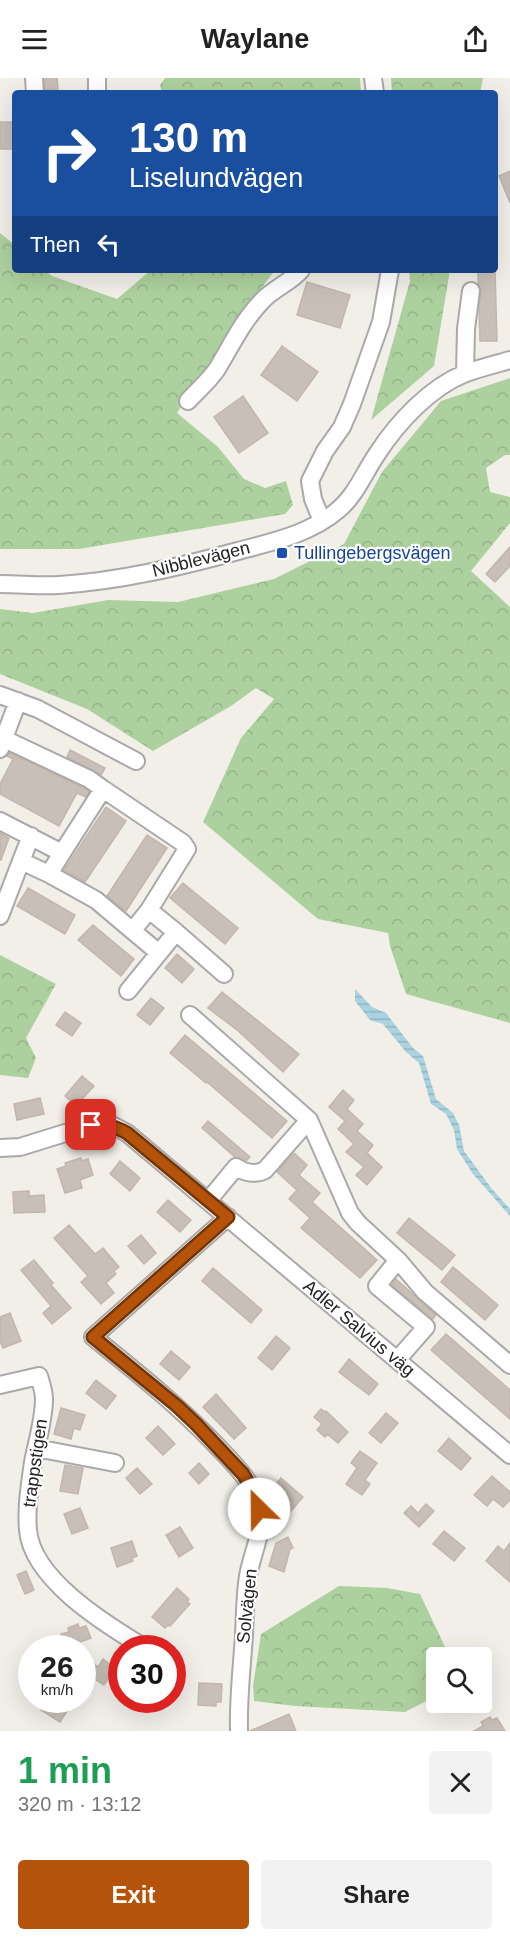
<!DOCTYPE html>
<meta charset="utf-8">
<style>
body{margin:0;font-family:Arial,sans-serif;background:#f2f2f2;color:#222;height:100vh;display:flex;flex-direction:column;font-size:22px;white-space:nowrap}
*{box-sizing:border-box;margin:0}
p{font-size:20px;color:#767676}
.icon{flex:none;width:33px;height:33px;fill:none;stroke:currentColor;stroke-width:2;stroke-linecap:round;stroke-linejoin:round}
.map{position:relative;height:1653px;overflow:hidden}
.side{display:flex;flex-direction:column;background:#fff;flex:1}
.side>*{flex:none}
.hud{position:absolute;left:12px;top:12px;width:486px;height:183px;border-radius:6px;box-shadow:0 6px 24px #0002;background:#1a4fa0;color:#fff;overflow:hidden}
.tools{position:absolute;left:426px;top:1569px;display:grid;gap:12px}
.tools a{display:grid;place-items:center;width:66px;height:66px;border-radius:6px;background:#fff;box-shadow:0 6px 24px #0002;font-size:30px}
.speed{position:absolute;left:18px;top:1557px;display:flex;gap:12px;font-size:30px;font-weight:700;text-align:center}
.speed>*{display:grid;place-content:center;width:78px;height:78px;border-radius:50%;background:#fff;box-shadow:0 6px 24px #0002;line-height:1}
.speed small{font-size:15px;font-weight:400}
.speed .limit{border:9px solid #d22;background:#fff;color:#111}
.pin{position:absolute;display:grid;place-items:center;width:51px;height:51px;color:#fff;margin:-26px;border-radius:12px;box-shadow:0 3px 9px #0006}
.me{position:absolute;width:66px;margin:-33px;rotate:337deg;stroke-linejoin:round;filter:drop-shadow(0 0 4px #0008)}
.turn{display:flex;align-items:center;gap:21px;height:126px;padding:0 18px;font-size:27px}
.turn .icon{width:78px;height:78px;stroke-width:2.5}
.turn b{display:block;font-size:42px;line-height:51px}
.then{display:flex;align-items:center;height:57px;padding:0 18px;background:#0003;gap:12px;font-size:22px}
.round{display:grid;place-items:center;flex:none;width:63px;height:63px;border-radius:6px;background:#f2f2f2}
.summary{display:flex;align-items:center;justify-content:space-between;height:102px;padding:0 18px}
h1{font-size:36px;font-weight:800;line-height:45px;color:#1e9e55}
.primary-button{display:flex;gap:12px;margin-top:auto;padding:12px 18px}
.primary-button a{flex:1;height:69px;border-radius:6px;background:#b45309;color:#fff;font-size:24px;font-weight:800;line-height:69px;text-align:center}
.primary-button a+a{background:#f2f2f2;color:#222}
header{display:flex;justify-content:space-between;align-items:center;height:78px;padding:0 18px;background:#fff;font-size:27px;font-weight:800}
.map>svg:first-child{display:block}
</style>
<header><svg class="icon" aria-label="menu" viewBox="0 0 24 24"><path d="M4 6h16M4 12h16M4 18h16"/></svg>Waylane<svg class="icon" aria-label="share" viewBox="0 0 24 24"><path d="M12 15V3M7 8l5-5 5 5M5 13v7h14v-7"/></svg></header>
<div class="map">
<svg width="510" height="1653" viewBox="0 0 510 1653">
<defs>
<pattern id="forest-crowns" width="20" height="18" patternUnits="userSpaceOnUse" patternTransform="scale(1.5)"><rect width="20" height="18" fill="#add19e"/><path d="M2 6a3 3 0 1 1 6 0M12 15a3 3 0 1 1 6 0" fill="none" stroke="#95b388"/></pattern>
<pattern id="water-rules" width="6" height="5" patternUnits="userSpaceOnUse" patternTransform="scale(1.5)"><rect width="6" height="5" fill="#aad3df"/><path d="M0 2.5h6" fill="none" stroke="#92b5bf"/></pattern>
</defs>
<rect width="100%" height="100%" fill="#f2efe9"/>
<path fill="url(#forest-crowns)" d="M165,0h195l1,15h-199l-2,-8z
M391,0h92l-3,15h-88z
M0,155l15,12v25h30l7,6 65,23 34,-29h124l-27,36 -71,107 41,34 26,32 21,9 21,-7 7,24 -8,9 -206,35h-79z
M409,192h41l-16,96 -63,54 39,-139z
M510,300v77h-5l-19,13 4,24 20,5v26l-39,48 39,36v416l-104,-29 -16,-48 -2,-13 -70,-14 -115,-97 38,-84 33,-39 -18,-11 -25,18 -78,45 -66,-42 -87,-35v-65l33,4 75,-13 70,2 96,-23 70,-35 38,-72 59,-71z
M0,877l56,29 -30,54 10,20 -8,20 -28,-3z
M339,1508l48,2 33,6 27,57 8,6 -19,1v38l-31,16 -110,-6 -41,-5 -1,-15 8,-52z"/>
<path fill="url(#water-rules)" d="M355,911l17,18 14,6 27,35 10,8 13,43 17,14 6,12 5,26 28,38 18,20v7l-37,-42 -16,-25 -3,-19 -8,-16 -15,-10 -12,-41 -13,-11 -23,-28 -13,-4 -15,-19z"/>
<path fill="#c7bfb8" stroke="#c4b6ab" stroke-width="1.5" d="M45,0h12l1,11 -13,1z
M0,44h15v27h-15z
M510,93v32l-11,-27z
M478,192h17l2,71h-17l-1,-32 2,-17 -3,-9z
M307,204l43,13 -10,33 -43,-13z
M282,268l36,26 -21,29 -36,-26z
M243,318l25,37 -29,20 -25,-36z
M510,469v19l-15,16 -9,-8z
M70,672l35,18 -4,7 -34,-18z
M10,675l74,35 5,4 -3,5 -9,-4 -18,33 -59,-32v-10l13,-25 -6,-3z
M106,729l20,14 -41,61 -21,-12z
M0,755l9,5 -8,22h-1z
M147,757l20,13 -41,63 -19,-15z
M183,805l55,45 -13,16 -55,-46z
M28,810l47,27 -10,19 -48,-28z
M93,847l41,34 -13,17 -43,-36z
M177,876l17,15 -12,14 -17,-15z
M222,914l77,62 -16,18 -46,-42 -29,-22z
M151,920l13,10 -14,17 -13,-10z
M65,934l16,11 -9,13 -16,-11z
M185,957l102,86 -15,17 -65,-56 -1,1 -36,-30z
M82,998l12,10 -18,20 -11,-10z
M343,1012l11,10 -7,9 16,15 -6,7 16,14 -6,8 15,14 -15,18 -11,-10 8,-8 -18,-15 8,-8 -16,-15 7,-8 -16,-14z
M40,1020l4,16 -27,6 -3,-16z
M208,1043l42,36 -4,4 -11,-4 -33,-29z
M294,1075l13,12 -8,10 21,18 -8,9 65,58 -17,18 -59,-50 9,-10 -21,-19 8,-9 -20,-18z
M81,1080l1,3 6,-2 5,16 -13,5 2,8 -17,5 -8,-24 9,-3 -1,-3z
M120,1083l20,17 -10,13 -20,-17z
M29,1113v5l15,-1 1,17 -31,1 -1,-21z
M168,1122l23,20 -11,12 -23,-20z
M409,1140l46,37 -13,15 -45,-37z
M69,1147l26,29 8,-6 16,19 -5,4 2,3 -10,9 8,10 -13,11 -20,-22 7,-6 -34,-38z
M141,1157l15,18 -12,11 -16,-18z
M34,1182l19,23 -2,2 20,23 -19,16 -9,-11 8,-7 -30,-36z
M453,1189l45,38 -13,15 -44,-38z
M213,1190l49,42 -11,13 -49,-42z
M396,1201l40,36 -3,4 -41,-34z
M10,1235l11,28 -18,7 -3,-7v-24z
M446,1256l64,56v29l-79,-69z
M276,1258l14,12 -18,22 -14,-12z
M171,1273l19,16 -11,13 -19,-16z
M349,1281l29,25 -9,11 -30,-23z
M96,1302l20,16 -10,13 -20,-16z
M216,1316l30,34 -12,11 -31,-32z
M61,1330l24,7 -5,15 -6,-2 -3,11 -17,-5z
M321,1331l4,3 1,-1 22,21 -10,11 -11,-9 -2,3 -8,-7 5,-6 -8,-7z
M386,1335l12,10 -17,20 -12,-10z
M158,1348l17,18 -12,11 -17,-17z
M449,1360l22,20 -10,12 -23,-19z
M360,1373l17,12 -12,17 5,4 -8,11 -16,-11 11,-16 -6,-5z
M199,1385l10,11 -10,10 -10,-11z
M65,1387l18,3 -5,26 -18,-3z
M137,1390l15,16 -12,10 -14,-16z
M492,1398l18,16v8l-7,7 -10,-8 -6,7 -13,-11z
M281,1400l22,19 -12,14 -22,-19z
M426,1426l8,7 -15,16 -15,-14 7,-7 7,7z
M80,1430l8,20 -16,6 -8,-20z
M180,1449l13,21 -14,9 -13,-22z
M444,1453l21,17 -11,13 -21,-17z
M288,1459l5,11 -3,1 -6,23 -15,-6 7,-23z
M132,1463l5,15 -5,2 1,3 -16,6 -6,-19z
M510,1465v39l-24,-21 12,-15 6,5z
M26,1493l8,19 -9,4 -8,-19z
M177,1510l12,11 -2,3 3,2 -20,22 -2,-1 -3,3 -13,-11z
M78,1546l1,4 7,-2 5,12 -25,9 -5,-13 8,-2 -1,-4z
M103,1581l12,9 -11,17 -19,-12 7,-11 6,5z
M199,1605l23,1 -1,18h-5v4l-18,-1z
M48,1622h7l14,8 -9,14 -19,-12z
M289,1636l7,17h-46z
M490,1639l2,3 5,-2 8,13h-31l9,-5 -2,-4z"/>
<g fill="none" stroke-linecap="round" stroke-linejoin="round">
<defs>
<path id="minor" d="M34,0l1,15
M97,0v15
M373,0l2,15
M465,295l1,-44 5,-38
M188,323c9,-10 21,-20 29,-32 14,-23 25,-47 44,-67 11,-13 29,-19 40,-32
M322,443l-9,-22 -3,-18 15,-30 17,-24 10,-23 29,-82 9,-52
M0,506c20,0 40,2 59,1 61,-4 120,-18 179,-34 34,-9 72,-17 100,-41 18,-15 26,-37 39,-56 20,-31 53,-67 89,-81 14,-5 30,-9 44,-13
M0,617l38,14 98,52
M0,659l89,42 14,10
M0,671l18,-48
M0,743l62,32 -13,21 47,26 63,53 17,-21 48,42
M31,758l-10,25 28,13
M62,775l41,-64 80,54 4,6 -38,61
M0,838l21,-55
M133,852l16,-20 27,22
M128,913l31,-38
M190,937l119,105
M0,1070l20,-1 71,-22 14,-1 9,2 13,7 383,322
M208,1123l28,-34c9,6 20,8 29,3l44,-50 41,93 8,10 40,37 27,32 85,73
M228,1139l-135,120c42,34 85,68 123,108 18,19 38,37 43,64 5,23 -7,44 -11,67 -3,19 -3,39 -4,59 -2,32 -6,64 -5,96
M397,1282l29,-33 -49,-41 21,-26
M0,1307l39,-9c2,7 5,15 5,23 0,20 -7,43 -11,63 -3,22 -7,45 -5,68 4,48 74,92 112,115
M36,1370l79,15"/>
</defs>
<use href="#minor" stroke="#a9a9a9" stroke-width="20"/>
<use href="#minor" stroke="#fff" stroke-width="16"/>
</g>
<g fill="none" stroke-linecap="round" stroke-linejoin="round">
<defs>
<path id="route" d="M91,1047c15,-1 23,1 36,8l101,84 -135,120 84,69 19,18 47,50 12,20 4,15"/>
</defs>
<use href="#route" stroke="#753606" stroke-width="15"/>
<use href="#route" stroke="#b45309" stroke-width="10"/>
</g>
<rect fill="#1a4fb4" stroke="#fff" stroke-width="2" x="276" y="469" width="12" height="12" rx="3"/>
<g text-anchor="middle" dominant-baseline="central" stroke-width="4.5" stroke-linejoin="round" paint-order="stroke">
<g font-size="18" fill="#164399" stroke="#fff" text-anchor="start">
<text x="294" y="475">Tullingebergsvägen</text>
</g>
<g font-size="18" fill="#222" stroke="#fff">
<text transform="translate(201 481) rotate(-14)">Nibblevägen</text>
<text transform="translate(359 1250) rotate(40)">Adler Salvius väg</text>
<text transform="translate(35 1385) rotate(-82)">trappstigen</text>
<text transform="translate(247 1528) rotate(-84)">Solvägen</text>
</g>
</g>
</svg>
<div class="tools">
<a><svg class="icon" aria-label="search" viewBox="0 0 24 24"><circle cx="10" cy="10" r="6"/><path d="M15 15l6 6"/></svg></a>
</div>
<div class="speed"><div>26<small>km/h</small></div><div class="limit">30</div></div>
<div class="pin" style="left:91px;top:1047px;background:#d93025"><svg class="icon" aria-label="arrive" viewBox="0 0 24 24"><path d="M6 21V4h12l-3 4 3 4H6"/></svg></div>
<svg class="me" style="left:259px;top:1431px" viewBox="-20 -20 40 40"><circle r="19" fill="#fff"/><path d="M0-13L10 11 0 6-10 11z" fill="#b45309"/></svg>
<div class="hud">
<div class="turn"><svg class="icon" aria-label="right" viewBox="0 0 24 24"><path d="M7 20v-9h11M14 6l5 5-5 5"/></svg><div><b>130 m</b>Liselundvägen</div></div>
<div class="then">Then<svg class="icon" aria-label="left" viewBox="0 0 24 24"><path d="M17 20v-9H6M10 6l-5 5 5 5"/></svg></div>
</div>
</div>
<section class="side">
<div class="summary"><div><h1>1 min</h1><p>320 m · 13:12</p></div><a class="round"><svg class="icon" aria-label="close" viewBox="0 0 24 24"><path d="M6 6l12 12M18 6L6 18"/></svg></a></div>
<div class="primary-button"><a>Exit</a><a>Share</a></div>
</section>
